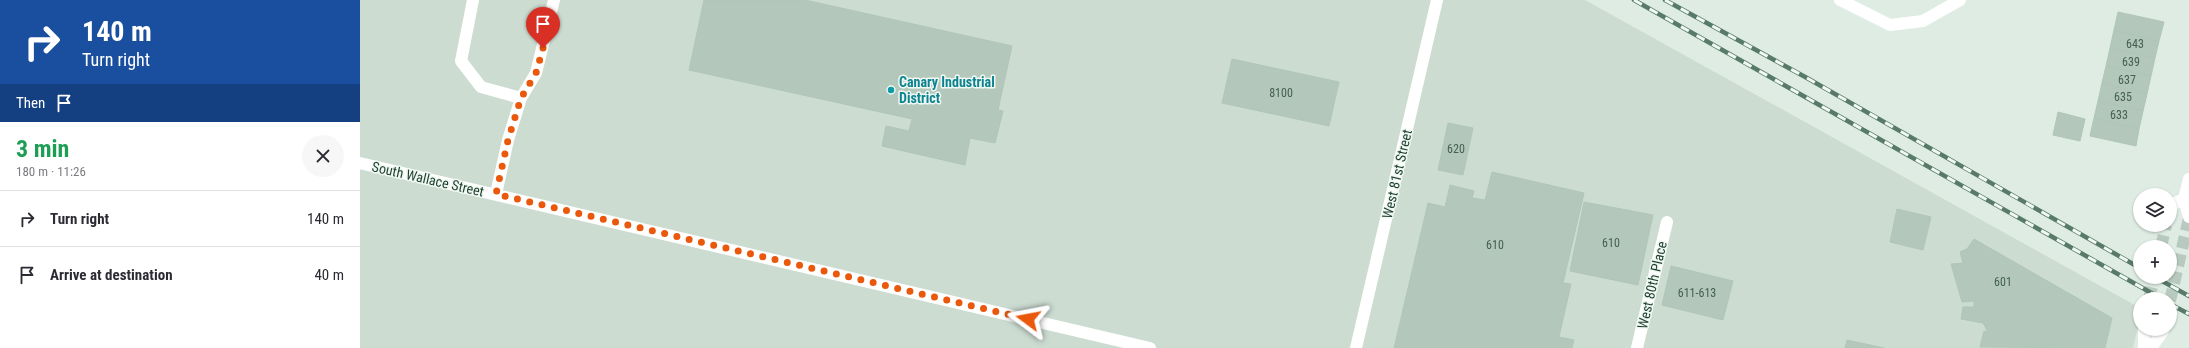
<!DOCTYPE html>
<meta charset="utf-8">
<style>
body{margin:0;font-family:"Roboto Condensed",sans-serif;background:#f7f7f7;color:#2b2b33;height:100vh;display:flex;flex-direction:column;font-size:15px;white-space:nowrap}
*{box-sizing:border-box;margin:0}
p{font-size:13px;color:#7c7c81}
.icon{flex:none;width:22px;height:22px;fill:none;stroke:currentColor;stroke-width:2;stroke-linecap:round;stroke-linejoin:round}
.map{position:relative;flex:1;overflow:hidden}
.side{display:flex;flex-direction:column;background:#fff;width:360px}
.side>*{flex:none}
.top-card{background:#1a4fa0;color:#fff;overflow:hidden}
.buttons{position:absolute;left:1773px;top:188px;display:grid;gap:8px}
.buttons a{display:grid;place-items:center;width:44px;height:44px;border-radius:50%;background:#fff;box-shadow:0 1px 3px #0004;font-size:20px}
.pin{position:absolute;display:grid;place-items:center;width:34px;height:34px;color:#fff;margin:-41px -17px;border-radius:50% 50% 50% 0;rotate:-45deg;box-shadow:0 0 4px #0007}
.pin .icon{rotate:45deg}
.me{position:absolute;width:44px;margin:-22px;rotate:283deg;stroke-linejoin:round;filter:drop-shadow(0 0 3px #0008)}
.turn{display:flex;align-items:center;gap:14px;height:84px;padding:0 16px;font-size:18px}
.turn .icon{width:52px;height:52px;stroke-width:2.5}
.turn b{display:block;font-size:28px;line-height:34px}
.then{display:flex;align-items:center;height:38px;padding:0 16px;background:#0003;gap:8px;font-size:15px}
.round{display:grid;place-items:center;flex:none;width:42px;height:42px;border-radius:21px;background:#f7f7f7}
.head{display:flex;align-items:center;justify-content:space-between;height:68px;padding:0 16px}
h1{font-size:24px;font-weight:700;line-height:30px;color:#1e9e55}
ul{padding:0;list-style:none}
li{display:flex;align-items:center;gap:12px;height:56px;padding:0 16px;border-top:1px solid #e1e1e2}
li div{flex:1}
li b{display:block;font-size:15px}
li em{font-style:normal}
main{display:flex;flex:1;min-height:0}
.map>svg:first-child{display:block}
</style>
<main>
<section class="side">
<div class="top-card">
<div class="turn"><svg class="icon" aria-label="right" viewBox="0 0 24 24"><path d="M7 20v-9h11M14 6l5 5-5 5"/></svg><div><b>140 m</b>Turn right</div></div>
<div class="then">Then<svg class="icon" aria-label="arrive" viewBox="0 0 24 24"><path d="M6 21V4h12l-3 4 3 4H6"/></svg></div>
</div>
<div class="head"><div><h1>3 min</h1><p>180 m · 11:26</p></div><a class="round"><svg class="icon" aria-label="close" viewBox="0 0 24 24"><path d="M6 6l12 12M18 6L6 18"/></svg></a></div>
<ul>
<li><svg class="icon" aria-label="right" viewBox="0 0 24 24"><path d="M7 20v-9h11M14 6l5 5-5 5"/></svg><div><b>Turn right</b></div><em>140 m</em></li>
<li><svg class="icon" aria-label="arrive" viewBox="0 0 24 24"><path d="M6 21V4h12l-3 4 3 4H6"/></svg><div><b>Arrive at destination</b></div><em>40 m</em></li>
</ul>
</section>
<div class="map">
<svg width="1829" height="348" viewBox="0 0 1829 348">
<rect width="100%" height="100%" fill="#deece3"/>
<path fill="#ccdcd1" d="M0,0h1225l555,308v11l-7,29h-1773z"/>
<path fill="#b3c7bb" stroke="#b0c6b8" d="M344,0h101l207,46 -14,64 5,1 -8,32 -25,-5 -5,27 -83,-19 4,-20 23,5 3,-12 -223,-49z
M1758,12l46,10 -5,19 -45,-11z
M1754,30l45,11 -4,17 -45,-10z
M1750,48l45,10 -4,18 -45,-10z
M872,59l107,23 -10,44 -107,-23z
M1746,66l45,10 -4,18 -45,-11z
M1742,83l45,11 -4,17 -45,-10z
M1738,101l45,10 -4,18 -45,-11z
M1698,112l27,7 -5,22 -27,-6z
M1734,118l45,11 -3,17 -46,-10z
M1088,123l25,5 -10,47 -25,-5z
M1132,172l92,21 -21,90 8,1 -12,53 15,3 -2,8h-178l34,-145 17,4 5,-22 24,6 -2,7 13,2z
M1224,202l69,13 -15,70 -68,-14z
M1537,209l34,8 -8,33 -33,-8z
M1614,239l138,79 -7,30 -125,-1 4,-16 4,1 -5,-9 -22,-4 2,-12h11v-6l-12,1 -11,-38 12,-1 -3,-11 7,-3z
M1311,266l62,15 -10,39 -61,-15z
M1487,340l37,8h-39z"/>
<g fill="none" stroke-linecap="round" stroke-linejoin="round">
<path stroke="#b8c9bf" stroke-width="12" stroke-dasharray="12 6" stroke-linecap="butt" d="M1801,247l5,-22
M1789,299l5,-22
M1810,301l19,-83"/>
<path stroke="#fff" stroke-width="12" d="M113,0l-12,61 20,26 40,11 15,-25 18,-73
M1480,0l50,25 33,-4 37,-21
M0,163l790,185
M1829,179l-5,20 5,18
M136,194l12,-54 13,-42
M1811,205l13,-6
M996,348l81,-348
M1277,348l30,-126
M1784,348v-19
M1791,348l12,-17"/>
<defs>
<path id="rail" d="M1274,0l528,299
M1305,0l142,78 333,190
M1795,277l34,19
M1810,304l19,10"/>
</defs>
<use href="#rail" stroke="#587a69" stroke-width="4.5"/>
<use href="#rail" stroke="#eff8f2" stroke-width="3" stroke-dasharray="9" stroke-linecap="butt"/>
</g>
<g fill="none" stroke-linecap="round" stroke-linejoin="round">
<path stroke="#ea580c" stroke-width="7" stroke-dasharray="0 12.6" d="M183,48l-7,25 -15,25 -13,42 -12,54 532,125"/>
</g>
<circle fill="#0f9aa8" stroke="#eff8f2" stroke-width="1.5" cx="531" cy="90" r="4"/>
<g text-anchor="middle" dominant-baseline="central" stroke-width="3" stroke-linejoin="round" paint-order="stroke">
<g font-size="12" fill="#436051">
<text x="1775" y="44">643</text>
<text x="1771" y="62">639</text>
<text x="1767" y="80">637</text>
<text x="921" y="93">8100</text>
<text x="1763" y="97">635</text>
<text x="1759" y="115">633</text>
<text x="1096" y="149">620</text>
<text x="1251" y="243">610</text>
<text x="1135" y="245">610</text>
<text x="1643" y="282">601</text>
<text x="1337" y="293">611-613</text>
</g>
<g font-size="14" font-weight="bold" fill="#0d838f" stroke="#eff8f2" text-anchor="start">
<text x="539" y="82">Canary Industrial<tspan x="539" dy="16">District</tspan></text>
</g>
<g font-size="14" fill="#1e3e2e" stroke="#eff8f2">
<text transform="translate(1037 174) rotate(-77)">West 81st Street</text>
<text transform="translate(68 179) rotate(13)">South Wallace Street</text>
<text transform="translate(1292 285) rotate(-77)">West 80th Place</text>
</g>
</g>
</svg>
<div class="buttons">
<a><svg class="icon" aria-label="layers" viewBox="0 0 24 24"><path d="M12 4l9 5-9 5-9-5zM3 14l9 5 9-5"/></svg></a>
<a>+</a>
<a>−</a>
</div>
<div class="pin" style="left:183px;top:48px;background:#d93025"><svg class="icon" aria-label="arrive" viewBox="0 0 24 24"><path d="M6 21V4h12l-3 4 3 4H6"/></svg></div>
<svg class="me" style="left:668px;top:319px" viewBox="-20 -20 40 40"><path d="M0-17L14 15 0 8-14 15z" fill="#ea580c" stroke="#fff" stroke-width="4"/></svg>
</div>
</main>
